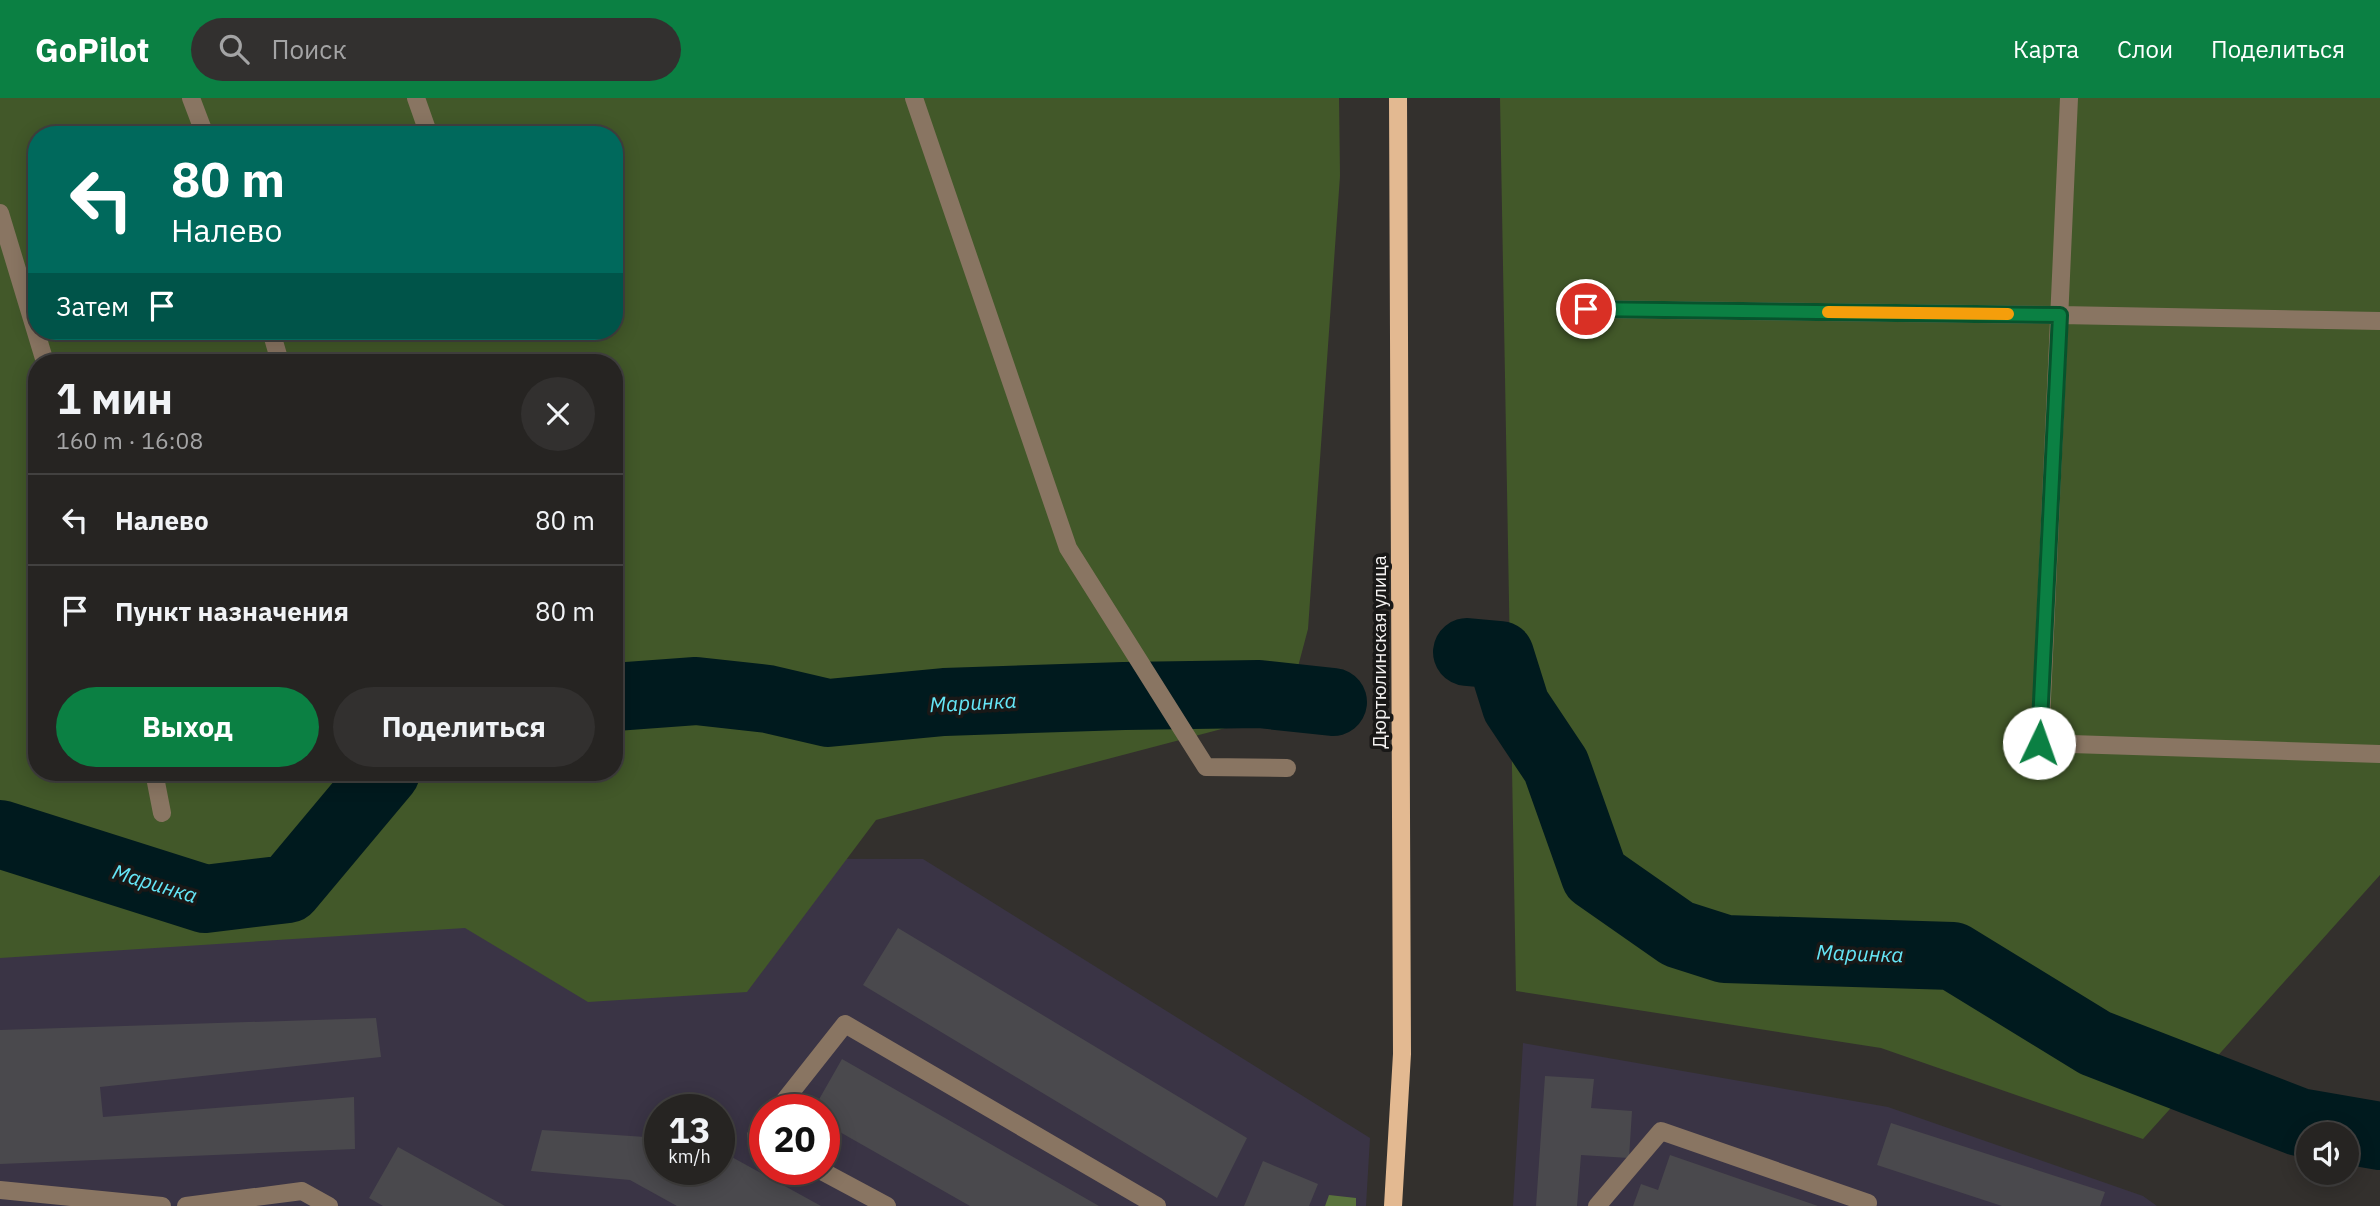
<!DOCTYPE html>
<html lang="ru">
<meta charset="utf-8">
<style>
body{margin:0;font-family:"IBM Plex Sans",sans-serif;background:#32302f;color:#f1f3f6;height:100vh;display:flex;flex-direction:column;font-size:26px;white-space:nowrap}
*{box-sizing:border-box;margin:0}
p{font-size:23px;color:#a4a4a5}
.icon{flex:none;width:38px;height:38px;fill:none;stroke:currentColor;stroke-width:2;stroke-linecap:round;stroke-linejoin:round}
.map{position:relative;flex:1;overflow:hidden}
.drawer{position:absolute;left:28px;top:256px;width:595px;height:427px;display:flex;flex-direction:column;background:#262422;border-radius:28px;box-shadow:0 4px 18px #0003,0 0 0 2px #424140}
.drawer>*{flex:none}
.banner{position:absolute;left:28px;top:28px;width:595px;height:214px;border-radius:28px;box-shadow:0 4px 18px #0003,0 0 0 2px #424140;background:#00695c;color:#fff;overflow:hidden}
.fabs{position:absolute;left:2296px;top:1024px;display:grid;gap:14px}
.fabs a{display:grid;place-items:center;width:63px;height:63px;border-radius:50%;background:#262422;box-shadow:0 4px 18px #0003,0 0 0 2px #424140;font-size:35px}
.speed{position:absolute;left:644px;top:996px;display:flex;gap:14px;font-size:35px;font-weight:700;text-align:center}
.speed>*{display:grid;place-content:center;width:91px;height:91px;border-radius:50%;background:#262422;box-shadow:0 4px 18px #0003,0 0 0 2px #424140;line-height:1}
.speed small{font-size:18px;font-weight:400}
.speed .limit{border:10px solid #d22;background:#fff;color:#111}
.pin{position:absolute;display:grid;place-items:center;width:60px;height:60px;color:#fff;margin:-30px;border:4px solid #fff;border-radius:50%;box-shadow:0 2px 7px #0007}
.me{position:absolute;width:77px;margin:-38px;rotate:3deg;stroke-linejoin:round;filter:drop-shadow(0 0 5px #0008)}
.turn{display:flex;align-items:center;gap:24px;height:147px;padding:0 28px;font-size:32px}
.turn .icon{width:91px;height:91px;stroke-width:2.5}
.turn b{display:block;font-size:49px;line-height:60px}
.then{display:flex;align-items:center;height:66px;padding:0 28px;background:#0003;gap:14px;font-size:26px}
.round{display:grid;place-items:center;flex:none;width:74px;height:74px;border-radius:37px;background:#32302f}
.summary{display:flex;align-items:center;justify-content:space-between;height:119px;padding:0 28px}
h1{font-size:42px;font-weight:700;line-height:52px}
.cta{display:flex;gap:14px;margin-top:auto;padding:14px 28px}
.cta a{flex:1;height:80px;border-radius:42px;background:#0b8043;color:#fff;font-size:28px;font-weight:700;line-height:80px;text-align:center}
.cta a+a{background:#32302f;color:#f1f3f6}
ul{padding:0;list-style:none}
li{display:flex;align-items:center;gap:21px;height:91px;padding:0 28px;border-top:2px solid #424140}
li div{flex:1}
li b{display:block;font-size:26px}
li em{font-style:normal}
header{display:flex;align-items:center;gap:42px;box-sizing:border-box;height:98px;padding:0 35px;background:#0b8043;color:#fff}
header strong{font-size:33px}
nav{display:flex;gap:38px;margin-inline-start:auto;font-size:24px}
.search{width:490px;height:63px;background:#32302f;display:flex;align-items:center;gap:18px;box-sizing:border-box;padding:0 24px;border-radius:38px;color:#a4a4a5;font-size:26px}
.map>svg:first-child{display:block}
</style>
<header>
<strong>GoPilot</strong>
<div class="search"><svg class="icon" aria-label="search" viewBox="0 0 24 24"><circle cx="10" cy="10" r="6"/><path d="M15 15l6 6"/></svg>Поиск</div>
<nav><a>Карта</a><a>Слои</a><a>Поделиться</a></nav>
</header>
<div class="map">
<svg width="2380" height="1108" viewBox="0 0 2380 1108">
<rect width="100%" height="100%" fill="#33302d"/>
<path fill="#3a3445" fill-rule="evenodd" d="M0,759l923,2 447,279 -4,68h-1366zM660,1012h59v59h-59zM765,1012h59v59h-59z
M1523,945l365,64 255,89 14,10h-644z"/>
<path fill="#425829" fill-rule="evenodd" d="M0,0h1339l1,78 -32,453 -22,83 -410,108 -129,172 -159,10 -123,-74 -465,30zM37,37h577v196h-577zM37,264h577v410h-577z
M1500,0h880v777l-237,264 -262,-91 -365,-57z"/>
<path fill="#5a733d" d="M1329,1097l27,3v8h-31z"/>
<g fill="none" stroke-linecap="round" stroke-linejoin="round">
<path stroke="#001a1e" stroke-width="68" d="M1467,554l33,3 16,51 40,60 39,110 83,58 47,15 228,7 142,87 204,79 81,14
M614,599l82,-6 72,8 60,14 116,-11 180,-6 135,-2 74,8
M0,736l205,65 83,-10 98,-117"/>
</g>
<path fill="#4a494d" d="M898,830l349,210 -30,60 -354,-213z
M376,920l5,39 -281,30 3,30 251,-20 1,52 -355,15v-134z
M842,961l257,147h-129l-146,-83v-13h-11z
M1545,978l49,3 -3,29 41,3 -3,47 -48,-3 -4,51h-41z
M1891,1025l214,69 -5,14h-98l-125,-41z
M542,1032l118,8v31h59v-19l102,56h-144l-47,-26 -99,-9z
M398,1049l107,59h-122l-14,-8z
M1670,1057l148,51h-185l8,-22 17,6z
M1263,1063l55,23 -9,22h-65z"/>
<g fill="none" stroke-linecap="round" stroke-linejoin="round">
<path stroke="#897562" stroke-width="18" d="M191,0l14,37
M416,0l13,37
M914,0l154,450 138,219 81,1
M2069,0l-29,645 340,11
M0,115l45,149
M1586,211l474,6 320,6
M271,233l9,31
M154,674l8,41
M777,1012l68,-86 312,182
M765,1027l-9,11 9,5
M818,1071l69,37
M0,1092l162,16
M186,1108l116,-15 27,15
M1597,1108l64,-75 207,72"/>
<path stroke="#e3b991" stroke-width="18" d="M1393,1108l9,-152 -4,-956"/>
</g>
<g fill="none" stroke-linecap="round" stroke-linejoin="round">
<defs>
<path id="route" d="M1586,211l474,6 -21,428"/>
</defs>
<use href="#route" stroke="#07532c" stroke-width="18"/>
<use href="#route" stroke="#0b8043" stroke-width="12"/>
<path stroke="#f59e0b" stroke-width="12" d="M1828,214l180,2"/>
</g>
<g text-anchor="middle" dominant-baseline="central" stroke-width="7" stroke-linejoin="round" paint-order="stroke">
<g font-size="19" fill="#f4f2f1" stroke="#191817">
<text transform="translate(1379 554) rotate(-90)">Дюртюлинская улица</text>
</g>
<g font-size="21" font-style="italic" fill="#65e6f7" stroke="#191817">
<text transform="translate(973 604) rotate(-3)">Маринка</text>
<text transform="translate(155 785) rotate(17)">Маринка</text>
<text transform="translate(1860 855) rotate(2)">Маринка</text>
</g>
</g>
</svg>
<div class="fabs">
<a><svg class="icon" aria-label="sound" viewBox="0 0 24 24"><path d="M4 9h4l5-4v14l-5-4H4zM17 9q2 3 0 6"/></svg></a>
</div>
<div class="speed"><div>13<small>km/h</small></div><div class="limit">20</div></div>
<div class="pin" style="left:1586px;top:211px;background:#d93025"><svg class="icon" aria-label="arrive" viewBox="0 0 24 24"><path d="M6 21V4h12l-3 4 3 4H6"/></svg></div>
<svg class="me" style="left:2039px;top:645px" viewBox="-20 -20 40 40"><circle r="19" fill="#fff"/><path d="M0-13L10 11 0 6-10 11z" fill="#0b8043"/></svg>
<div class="banner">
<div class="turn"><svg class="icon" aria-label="left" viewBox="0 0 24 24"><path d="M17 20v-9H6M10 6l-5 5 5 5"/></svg><div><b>80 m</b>Налево</div></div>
<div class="then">Затем<svg class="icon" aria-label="arrive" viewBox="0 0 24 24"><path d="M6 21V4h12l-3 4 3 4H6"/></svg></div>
</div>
<section class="drawer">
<div class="summary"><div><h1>1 мин</h1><p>160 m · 16:08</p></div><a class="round"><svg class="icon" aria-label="close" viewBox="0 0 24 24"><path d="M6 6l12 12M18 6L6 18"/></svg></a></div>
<ul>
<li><svg class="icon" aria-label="left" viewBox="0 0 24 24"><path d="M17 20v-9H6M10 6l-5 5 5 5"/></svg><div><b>Налево</b></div><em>80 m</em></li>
<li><svg class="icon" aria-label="arrive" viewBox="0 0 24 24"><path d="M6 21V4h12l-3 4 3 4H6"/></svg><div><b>Пункт назначения</b></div><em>80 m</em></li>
</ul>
<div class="cta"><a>Выход</a><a>Поделиться</a></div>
</section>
</div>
